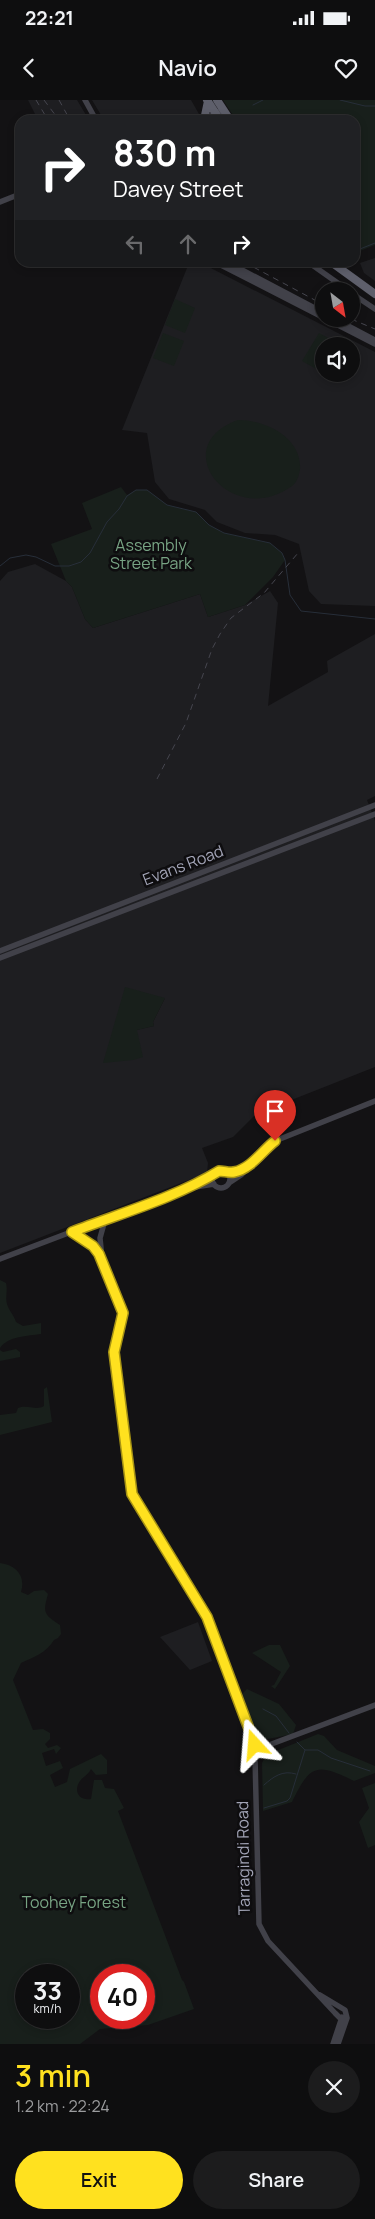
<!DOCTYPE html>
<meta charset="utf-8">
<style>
body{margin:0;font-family:Manrope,sans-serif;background:#1c1c1d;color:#f1f3f6;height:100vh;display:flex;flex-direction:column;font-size:19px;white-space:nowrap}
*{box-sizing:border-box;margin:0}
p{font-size:16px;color:#9b9c9e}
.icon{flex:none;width:28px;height:28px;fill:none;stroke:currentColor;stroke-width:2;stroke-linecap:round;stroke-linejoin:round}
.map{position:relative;height:1944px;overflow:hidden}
.drawer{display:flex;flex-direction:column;background:#0e0e0f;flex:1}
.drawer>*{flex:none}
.guide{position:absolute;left:15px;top:15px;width:345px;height:152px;border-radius:15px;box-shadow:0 2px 8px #0003,0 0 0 1px #2e2e2f;background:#202124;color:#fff;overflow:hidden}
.needle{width:32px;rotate:149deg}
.fabs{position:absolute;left:315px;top:182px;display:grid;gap:10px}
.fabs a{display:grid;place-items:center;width:45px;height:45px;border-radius:50%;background:#0e0e0f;box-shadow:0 2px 8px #0003,0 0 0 1px #2e2e2f;font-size:25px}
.speed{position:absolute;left:15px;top:1864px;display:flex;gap:10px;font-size:25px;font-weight:700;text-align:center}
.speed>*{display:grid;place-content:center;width:65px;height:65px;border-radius:50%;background:#0e0e0f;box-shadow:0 2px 8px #0003,0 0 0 1px #2e2e2f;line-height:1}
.speed small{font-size:12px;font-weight:400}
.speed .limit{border:8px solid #d22;background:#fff;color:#111}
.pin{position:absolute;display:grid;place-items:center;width:42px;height:42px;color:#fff;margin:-51px -21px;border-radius:50% 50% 50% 0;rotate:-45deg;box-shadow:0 0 5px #0007}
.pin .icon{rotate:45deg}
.me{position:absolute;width:55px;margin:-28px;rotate:341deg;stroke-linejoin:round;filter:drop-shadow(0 0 4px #0008)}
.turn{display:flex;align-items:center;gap:18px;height:105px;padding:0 15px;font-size:22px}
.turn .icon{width:65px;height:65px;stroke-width:2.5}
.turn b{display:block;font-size:35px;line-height:42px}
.lanes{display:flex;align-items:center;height:48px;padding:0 15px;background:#0003;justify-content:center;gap:25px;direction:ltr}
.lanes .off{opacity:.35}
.round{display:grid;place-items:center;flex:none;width:52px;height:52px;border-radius:26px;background:#1c1c1d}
.overview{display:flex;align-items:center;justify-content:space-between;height:85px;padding:0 15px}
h1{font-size:30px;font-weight:600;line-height:38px;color:#ffe11f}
.button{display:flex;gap:10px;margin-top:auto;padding:10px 15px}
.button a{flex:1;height:58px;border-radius:30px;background:#ffe11f;color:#111;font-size:20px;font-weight:600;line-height:58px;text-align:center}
.button a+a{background:#1c1c1d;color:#f1f3f6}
.status{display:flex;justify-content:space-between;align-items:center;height:35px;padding:0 25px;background:#0e0e0f;direction:ltr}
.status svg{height:14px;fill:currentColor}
header{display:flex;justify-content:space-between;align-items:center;height:65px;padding:0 15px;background:#0e0e0f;font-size:22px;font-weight:600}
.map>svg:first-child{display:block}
</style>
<div class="status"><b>22:21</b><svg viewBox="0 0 49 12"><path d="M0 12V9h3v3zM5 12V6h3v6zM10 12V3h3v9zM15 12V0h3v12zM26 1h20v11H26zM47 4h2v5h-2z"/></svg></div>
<header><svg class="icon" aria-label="back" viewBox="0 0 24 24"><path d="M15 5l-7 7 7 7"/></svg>Navio<svg class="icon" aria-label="heart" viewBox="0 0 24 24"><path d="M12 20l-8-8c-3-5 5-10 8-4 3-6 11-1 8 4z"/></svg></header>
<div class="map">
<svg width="375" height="1944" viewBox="0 0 375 1944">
<rect width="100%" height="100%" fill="#131214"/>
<path fill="#1e1e21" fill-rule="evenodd" d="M28,0h49l12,20h-51z
M92,0h99l8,14 -1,2 -9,4h-85z
M375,158v23l-11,-8 -4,-10z
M189,163h12l174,89v254l-54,-2 -12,-13 -10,-47 -24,-9 -30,-2 -28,-11 -12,-12 -36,-11 -14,-17 -8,-49 -25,-3zM324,246h27v28h-27z
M35,464l31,17 6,6 13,32 8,9 107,-34 8,23 37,-12 25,-14 8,12 -10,103 60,-34 -1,-11 48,-27v162l-8,4 8,21v246l-119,47 -23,23 -31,11 6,15 -1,10 -207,80v-672l8,-9zM165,898l-12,24 1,4 -18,4z
M198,1522l14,39 -22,9 -30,-33z"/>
<path fill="#181f1b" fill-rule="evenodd" d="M223,0h152v145l-20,8v-133h-119z
M175,199l20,9 -10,25 -20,-8z
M163,233l21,8 -10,25 -21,-8z
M319,233l19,10 -1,3h-13v23l-2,3 -20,-11z
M238,320c28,0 64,18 62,49 -1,7 -3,13 -8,17 -61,44 -127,-40 -54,-66z
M121,387l6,8 9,-5h11l20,15 29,7 13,13 15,8 46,10 12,10 3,7 -12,17 -28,28 -37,12 -8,-23 -107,34 -8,-9 -13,-32 -6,-6 -15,-37 41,-15 -10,-26z
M125,887l40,11 -12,24 1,4 -17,4 6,27 -10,3 -30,3z
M0,1180l6,3c2,8 -1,14 1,21 2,7 7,11 9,18l7,4 18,-3v11c-13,2 -33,2 -41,14z
M16,1249l4,3v5l-20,4v-11l3,2z
M47,1287l5,35 -52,13v-20l16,-2 2,-5c9,-4 18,3 26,-2v-17z
M0,1463c16,2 26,13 21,29l7,3 6,-4 10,-1 4,4c-5,18 -5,20 12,31l1,9 -3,4 -4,2c-8,13 -20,17 -33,23l-8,17 20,50 10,-1 7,4v6l-5,5 3,4 9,-3 4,3 -5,6 -2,-5 -12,4 4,13 14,-5 3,7 -13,7 5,12 12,-5 3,-13 31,-15 6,6v14l-11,1 -5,-6c-3,6 -7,7 -11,12 -7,10 -1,20 11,18l3,-19h8l3,8 9,1 10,19 -6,3 64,169 2,2 10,27 -46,16 -48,4 -20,15h-80zM26,1875h43v43h-43zM101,1875h43v43h-43z
M269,1545h11l10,21 -15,23 -4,-3 3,-1 7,-13 -29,-19z
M247,1589l32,15 17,21 -3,9 -30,6 -6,-5 -15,-41z
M318,1634l6,2 13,14 38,16v7l-21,8c-38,-19 -44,-16 -62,21l-29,9 -1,-48 4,-8z
M375,1683v62l-7,3 -9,-26 10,-14 -7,-20z"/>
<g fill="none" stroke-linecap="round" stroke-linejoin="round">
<path stroke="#272e39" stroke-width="1" d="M340,0l25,6h10
M253,5l10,-5
M355,151l20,-8
M0,466l10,-8 16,-3 10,2 19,9h14l12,-4 9,-9 17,-31 12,-13 8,-13 9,-6h11l20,15 29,7 13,13 15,8 46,10 12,10 3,7 5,35 11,16 74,8
M263,1609l13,7 13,17
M297,1642l8,8h13l13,8 39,13
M264,1685c10,-9 19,-15 32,-11
M264,1708l23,-7 3,-3 15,-48"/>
<path stroke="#414149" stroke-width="5.5" d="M85,0l11,20
M204,20l19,-11
M0,102l20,-8
M215,162l160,82
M227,162l97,51
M308,162l41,29
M351,193l24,16
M335,219l40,21
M0,851l375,-146
M0,858l375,-144
M212 1079a9 9 0 1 1 18 0a9 9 0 1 1-18 0Z
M227,1072h9l11,-5
M229,1083l12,-8 34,-34 100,-40
M189,1088l25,-4
M72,1132l21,14 6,8 24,59 -9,39 19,145 73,118 49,130
M102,1158l-2,-20 5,-18
M0,1159l187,-71 26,-13
M255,1645l-3,1 -3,4 4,7 6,-1 2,-8
M261,1648l114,-43
M255,1657l4,167 9,17 67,72 6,6 6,-1
M320,1895l25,15 2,8
M333,1944l9,-27
M338,1944l9,-26"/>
<path stroke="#5e5f6b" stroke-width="8" d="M207,0l13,20
M217,0l13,20
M204,20l4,-19
M331,162l44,32"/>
<path stroke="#46464f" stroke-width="1" stroke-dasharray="6 5" stroke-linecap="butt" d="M36,0l12,20
M44,0l15,20
M59,0l11,20
M244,162l80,43
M351,219l24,10
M157,679l29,-56 26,-74 8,-15 11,-16 33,-25 34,-40"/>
</g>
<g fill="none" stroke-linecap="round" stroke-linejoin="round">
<defs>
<path id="route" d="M255,1645l-48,-128 -75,-123 -18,-142 9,-39 -24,-59 -6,-8 -21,-14c49,-19 103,-34 147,-61 5,0 10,2 15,1 17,-3 28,-21 41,-31"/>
</defs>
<use href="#route" stroke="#a69214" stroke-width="12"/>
<use href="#route" stroke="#ffe11f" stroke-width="9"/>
</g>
<g text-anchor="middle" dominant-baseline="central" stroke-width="5" stroke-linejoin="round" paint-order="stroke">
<g font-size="16" fill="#77a383" stroke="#0e0d0f">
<text x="151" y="445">Assembly<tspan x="151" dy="18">Street Park</tspan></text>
<text x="74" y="1802">Toohey Forest</text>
</g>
<g font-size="16" fill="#a2a4b6" stroke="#0e0d0f">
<text transform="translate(183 765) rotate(-21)">Evans Road</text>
<text transform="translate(243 1758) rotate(-91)">Tarragindi Road</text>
</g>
</g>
</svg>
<div class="fabs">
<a><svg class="needle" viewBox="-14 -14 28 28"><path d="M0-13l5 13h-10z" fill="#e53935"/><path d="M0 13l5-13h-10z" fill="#9b9c9e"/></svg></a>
<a><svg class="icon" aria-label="sound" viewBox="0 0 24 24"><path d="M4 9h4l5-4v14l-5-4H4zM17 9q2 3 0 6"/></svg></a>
</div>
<div class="speed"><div>33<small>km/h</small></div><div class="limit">40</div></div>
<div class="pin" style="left:275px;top:1041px;background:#d93025"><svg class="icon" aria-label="arrive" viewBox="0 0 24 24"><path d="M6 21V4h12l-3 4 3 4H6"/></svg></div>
<svg class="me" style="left:255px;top:1645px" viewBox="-20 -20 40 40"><path d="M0-17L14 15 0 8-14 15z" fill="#ffe11f" stroke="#fff" stroke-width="4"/></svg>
<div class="guide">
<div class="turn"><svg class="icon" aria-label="right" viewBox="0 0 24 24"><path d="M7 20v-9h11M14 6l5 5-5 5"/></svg><div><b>830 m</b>Davey Street</div></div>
<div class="lanes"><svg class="icon off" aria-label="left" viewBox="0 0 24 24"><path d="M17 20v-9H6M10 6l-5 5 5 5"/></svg><svg class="icon off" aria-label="ahead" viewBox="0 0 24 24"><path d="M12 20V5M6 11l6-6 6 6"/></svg><svg class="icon" aria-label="right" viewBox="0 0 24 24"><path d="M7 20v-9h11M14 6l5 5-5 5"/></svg></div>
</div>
</div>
<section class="drawer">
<div class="overview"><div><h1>3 min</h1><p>1.2 km · 22:24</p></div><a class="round"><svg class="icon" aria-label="close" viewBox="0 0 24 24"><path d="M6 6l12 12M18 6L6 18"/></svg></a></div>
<div class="button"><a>Exit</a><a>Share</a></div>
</section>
